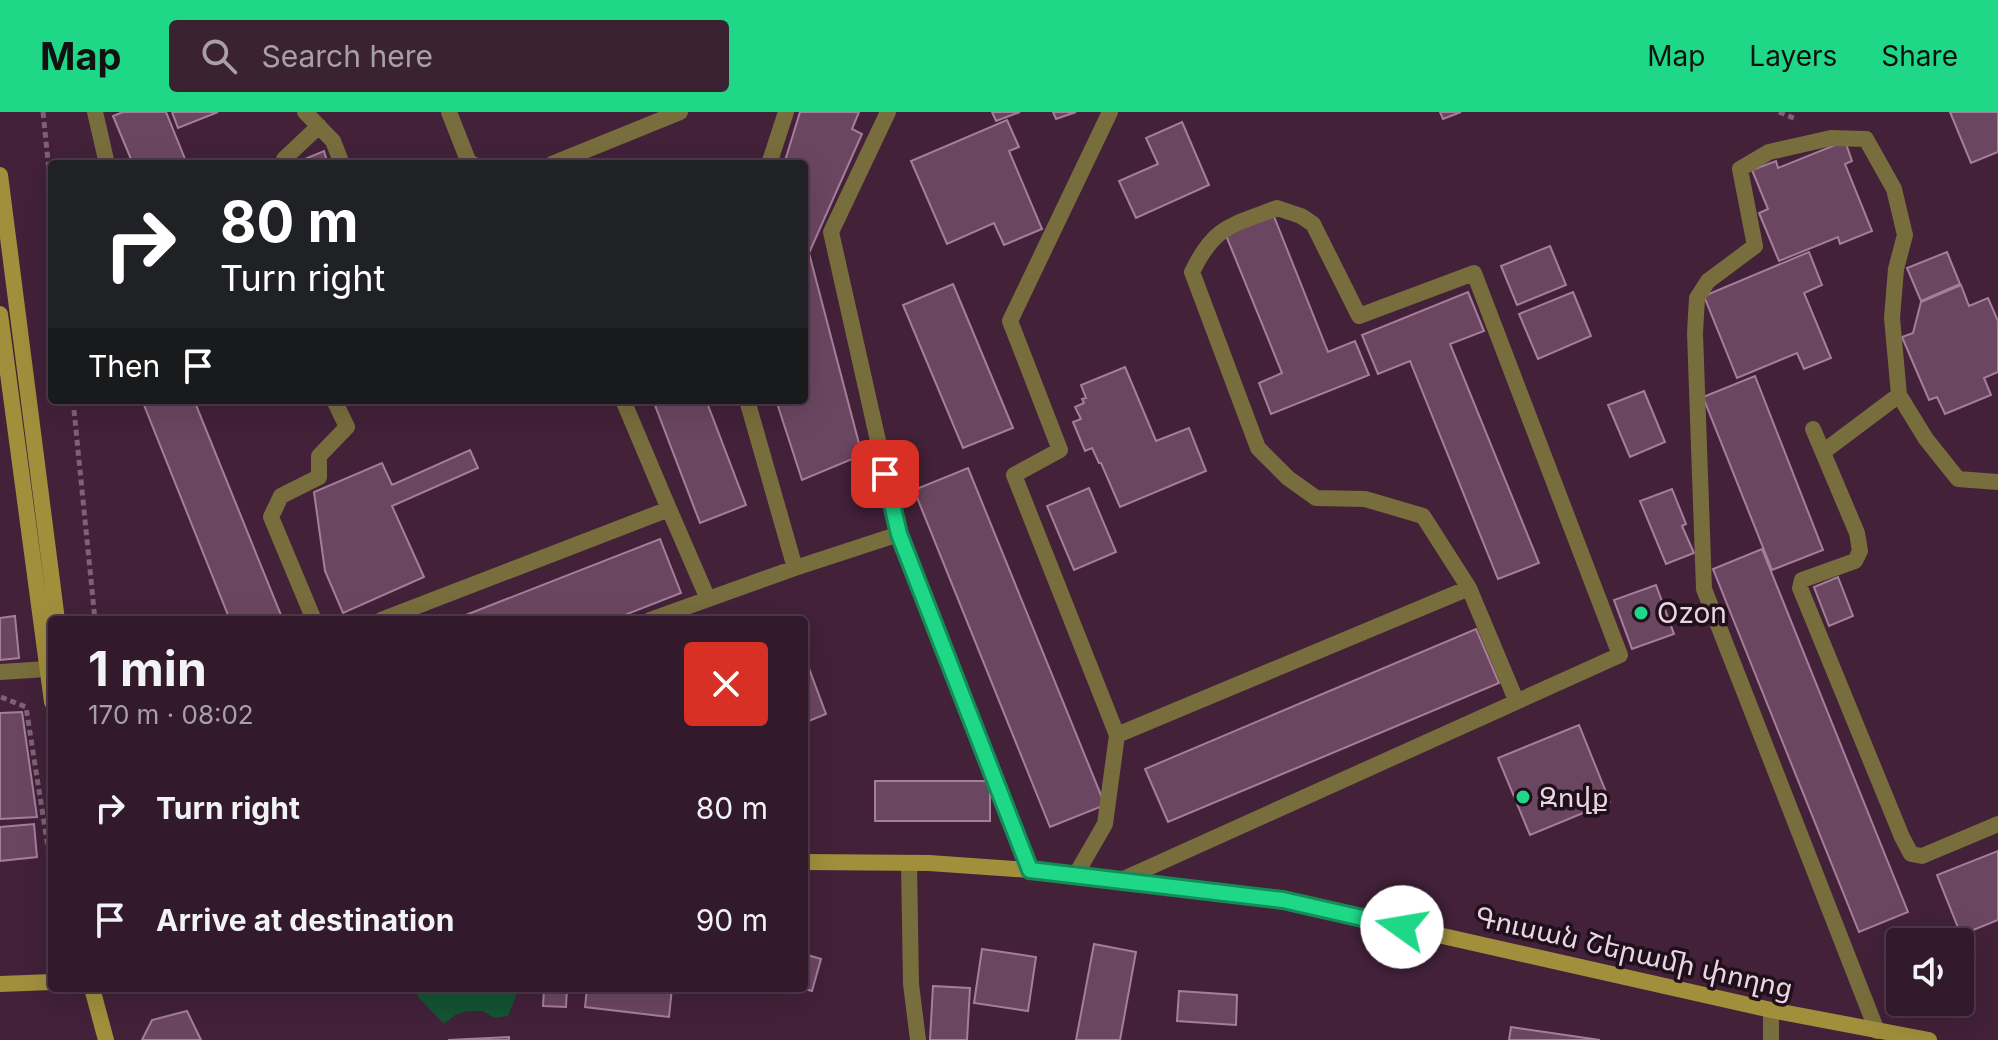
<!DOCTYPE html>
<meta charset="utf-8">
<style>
body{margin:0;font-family:Inter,"Noto Sans Armenian",sans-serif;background:#3a2233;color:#f1f3f6;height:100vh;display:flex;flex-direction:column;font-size:30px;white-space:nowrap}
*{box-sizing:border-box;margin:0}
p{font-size:26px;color:#a8a0a9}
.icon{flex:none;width:44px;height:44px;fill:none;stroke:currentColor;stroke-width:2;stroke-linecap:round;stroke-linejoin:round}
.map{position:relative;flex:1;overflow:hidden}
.panel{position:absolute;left:48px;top:504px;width:760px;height:376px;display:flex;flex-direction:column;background:#32192b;border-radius:8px;box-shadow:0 8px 32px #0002,0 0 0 2px #4d3847}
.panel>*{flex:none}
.banner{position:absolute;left:48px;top:48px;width:760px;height:244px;border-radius:8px;box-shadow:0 8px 32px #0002,0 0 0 2px #4d3847;background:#202124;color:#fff;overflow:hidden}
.fabs{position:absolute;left:1886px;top:816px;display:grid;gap:16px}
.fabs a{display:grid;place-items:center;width:88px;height:88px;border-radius:8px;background:#32192b;box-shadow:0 8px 32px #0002,0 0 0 2px #4d3847;font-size:40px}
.pin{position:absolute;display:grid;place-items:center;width:68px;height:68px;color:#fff;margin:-34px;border-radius:16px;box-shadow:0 4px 12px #0006}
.me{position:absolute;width:88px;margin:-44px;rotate:283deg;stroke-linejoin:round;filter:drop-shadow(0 0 6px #0008)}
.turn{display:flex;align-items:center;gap:28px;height:168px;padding:0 40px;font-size:36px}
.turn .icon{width:104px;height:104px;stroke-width:2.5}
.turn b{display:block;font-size:56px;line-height:68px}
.then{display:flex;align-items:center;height:76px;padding:0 40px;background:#0003;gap:16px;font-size:30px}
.round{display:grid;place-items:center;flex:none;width:84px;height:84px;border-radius:8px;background:#3a2233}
.summary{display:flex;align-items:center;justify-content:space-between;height:136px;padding:0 40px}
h1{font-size:48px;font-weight:700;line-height:60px}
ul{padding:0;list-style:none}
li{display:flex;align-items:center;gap:24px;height:112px;padding:0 40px}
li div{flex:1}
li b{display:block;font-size:30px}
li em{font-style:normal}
header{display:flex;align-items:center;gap:48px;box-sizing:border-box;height:112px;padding:0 40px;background:#1ed888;color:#111}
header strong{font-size:38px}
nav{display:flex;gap:44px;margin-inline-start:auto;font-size:28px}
.search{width:560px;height:72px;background:#3a2233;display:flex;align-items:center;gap:20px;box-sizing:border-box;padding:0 28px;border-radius:8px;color:#a8a0a9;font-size:30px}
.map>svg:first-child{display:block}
</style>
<header>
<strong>Map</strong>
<div class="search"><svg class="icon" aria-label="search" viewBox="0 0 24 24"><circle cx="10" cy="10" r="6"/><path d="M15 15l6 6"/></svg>Search here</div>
<nav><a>Map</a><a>Layers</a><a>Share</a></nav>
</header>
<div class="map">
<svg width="1998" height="928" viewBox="0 0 1998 928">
<rect width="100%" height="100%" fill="#422139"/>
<path fill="#135333" d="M416,876h103l-11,28 -14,2 -11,-7h-16l-12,4 -11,9 -26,-27z"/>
<path fill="#6b4661" stroke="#a67e9b" stroke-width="2" d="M123,0h43l21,52h-54l-20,-48z
M172,0h46l-40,16z
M800,0h59l-7,17 10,5 -53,119 53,202 -60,25 -26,-80h28v-236h-20z
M992,0h28l-24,9z
M1053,0h23l-20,7z
M1440,0h21l-18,7z
M1440,0h21l-18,7z
M1950,0h48v40l-27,11z
M1950,0h48v40l-27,11z
M1007,8l12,27 -10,4 33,78 -38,16 -10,-22 -47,21 -36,-83z
M1182,10l27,63 -73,33 -17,-37 39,-17 -12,-26z
M1845,29l7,20 -7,3 27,67 -32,13 -2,-7 -59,24 -20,-48 9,-4 -16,-39 24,-9 2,7z
M324,39l4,13h-34l1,-1z
M1273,102l55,138 27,-11 14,34 -98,39 -12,-31 23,-10 -57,-140z
M1550,134l16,39 -49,20 -16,-39z
M1809,140l13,33 -18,8 27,65 -27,11 -7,-16 -60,25 -33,-82z
M1947,140l13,32 -39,17 -14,-33z
M953,172l60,144 -50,20 -60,-143z
M1961,173l8,21 19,-8 10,23v51l-14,6 7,17 -46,19 -8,-17 -8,3 -27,-63 11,-4 8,-31z
M1468,180l16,39 -34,13 89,219 -41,16 -88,-218 -32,13 -16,-39z
M1573,180l18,44 -53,23 -19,-45z
M1125,255l31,74 33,-13 17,43 -86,36 -19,-44h-2l-7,-15 -7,3 -12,-29 8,-3 -6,-12 9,-4 -2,-4 4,-1 -5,-13z
M1755,264l68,174 -51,20 -69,-173z
M1644,279l21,51 -35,15 -22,-52z
M142,288h52l89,220h-53z
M653,288h53l40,105 -46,18z
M470,338l8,18 -86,38 32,71 -81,36 -18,-42 -11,-79 68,-29 10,22z
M968,356l137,337 -55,22 -136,-337z
M1089,376l27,64 -42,18 -27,-64z
M1672,377l14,35 -4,2 12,27 -28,11 -26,-63z
M660,427l21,54 -69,27h-159z
M1762,437l146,363 -49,20 -146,-363z
M1838,465l15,39 -24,10 -15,-39z
M1656,473l18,49 -42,15 -18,-49z
M15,504l4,42 -19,2v-42z
M1476,517l23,54 -331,139 -23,-53z
M804,543l22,59 -22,9z
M22,600l15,105 -37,2v-106z
M1579,613l31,77 -80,33 -32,-77z
M875,669h115v40h-115z
M34,712l3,33 -37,4v-34z
M1998,739v69l-37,15 -24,-60z
M1094,832l42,8 -16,88h-44z
M982,837l54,8 -8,54 -54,-8z
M804,842l17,5 -9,32 -11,-3h3z
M933,874l37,2 -3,52h-37z
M544,876h23l-1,19 -23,-1z
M587,876h85l-3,29 -84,-10z
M1179,879l58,4 -1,30 -59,-4z
M187,899l14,29h-59l10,-20z
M1511,915l89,13h-91z
M509,925v3h-61z"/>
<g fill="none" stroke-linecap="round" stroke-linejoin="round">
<path stroke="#7e6175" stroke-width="5" stroke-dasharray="6 4" stroke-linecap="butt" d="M43,0l9,88
M1779,0l17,7
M73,288l22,220
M1,585l25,10 26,166"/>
<path stroke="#786d3c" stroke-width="16" d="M95,0l12,52
M305,0l28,29 9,23
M449,0l20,51 4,1
M888,0l-57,120 68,302
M1110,0l-100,209 50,129 -46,25 103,260 352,-147 47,112
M283,52l1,-5 35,-33
M552,52l128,-52
M769,52l17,-52
M623,288l46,109
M747,288l48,168 104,-34 131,336
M1813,317l44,104 3,18 -5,10 -53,19 -2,8 102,249 9,17 11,2 76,-32
M1823,340l76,-57
M314,508l-43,-103 10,-21 38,-19v-21l28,-29 -13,-27
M381,508l288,-111 39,90
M650,508l145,-52
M0,560l47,-3
M909,751l2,121 7,56
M1075,764l30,-52 12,-89
M1119,769l501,-226 -146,-382 -115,43 -46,-92 -12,-8 -24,-8c-46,18 -62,17 -85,64l66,176 30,30 28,20 49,1 58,17 46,72
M1877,919l-173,-442 -9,-256 2,-35 11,-17 47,-35 -15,-77 29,-17 62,-14 35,1 28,50 11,46 -9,34 -4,49 7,77 27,44 32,40 40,3"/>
<path stroke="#786d3c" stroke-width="16" d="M1771,898v30"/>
<path stroke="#a18f3c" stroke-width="16" d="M0,63l57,445
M0,202l52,388
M804,750l125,1 101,7 253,30 488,110 158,30
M0,872l52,-2
M92,876l14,52"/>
</g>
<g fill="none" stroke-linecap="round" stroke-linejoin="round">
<defs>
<path id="route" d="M885,362l14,60 131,336 253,30 119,27"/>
</defs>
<use href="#route" stroke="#148c58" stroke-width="20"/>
<use href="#route" stroke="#1ed888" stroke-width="14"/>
</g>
<g fill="#1ed888" stroke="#1f101b" stroke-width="3">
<circle cx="1641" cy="501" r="8"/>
<circle cx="1523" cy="685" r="8"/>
</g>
<g text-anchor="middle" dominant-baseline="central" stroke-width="7" stroke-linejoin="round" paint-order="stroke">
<g font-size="28" fill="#ebd5e4" stroke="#1f101b" text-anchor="start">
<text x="1657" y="501">Ozon</text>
<text x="1539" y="685">Զովք</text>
</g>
<g font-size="28" fill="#ebd5e4" stroke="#1f101b">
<text transform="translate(1634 840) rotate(13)">Գուսան Շերամի փողոց</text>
</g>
</g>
</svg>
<div class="fabs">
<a><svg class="icon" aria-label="sound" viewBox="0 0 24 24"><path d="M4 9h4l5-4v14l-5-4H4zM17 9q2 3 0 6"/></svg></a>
</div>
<div class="pin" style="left:885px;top:362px;background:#d93025"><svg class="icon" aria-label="arrive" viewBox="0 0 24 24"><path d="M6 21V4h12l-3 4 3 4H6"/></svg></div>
<svg class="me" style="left:1402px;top:815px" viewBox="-20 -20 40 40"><circle r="19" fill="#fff"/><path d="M0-13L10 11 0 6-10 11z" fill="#1ed888"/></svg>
<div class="banner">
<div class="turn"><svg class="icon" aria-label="right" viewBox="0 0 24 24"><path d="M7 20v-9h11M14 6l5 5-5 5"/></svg><div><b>80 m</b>Turn right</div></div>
<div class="then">Then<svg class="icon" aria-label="arrive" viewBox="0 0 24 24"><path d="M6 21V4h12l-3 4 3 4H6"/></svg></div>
</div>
<section class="panel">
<div class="summary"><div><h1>1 min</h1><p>170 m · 08:02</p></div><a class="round" style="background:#d93025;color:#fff"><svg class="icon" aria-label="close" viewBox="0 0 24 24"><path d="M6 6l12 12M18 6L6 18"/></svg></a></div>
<ul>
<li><svg class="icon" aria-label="right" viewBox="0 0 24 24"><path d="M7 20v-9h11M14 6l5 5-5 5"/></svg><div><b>Turn right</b></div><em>80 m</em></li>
<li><svg class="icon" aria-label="arrive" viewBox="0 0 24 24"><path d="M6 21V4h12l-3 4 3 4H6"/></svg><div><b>Arrive at destination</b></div><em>90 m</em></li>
</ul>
</section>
</div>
